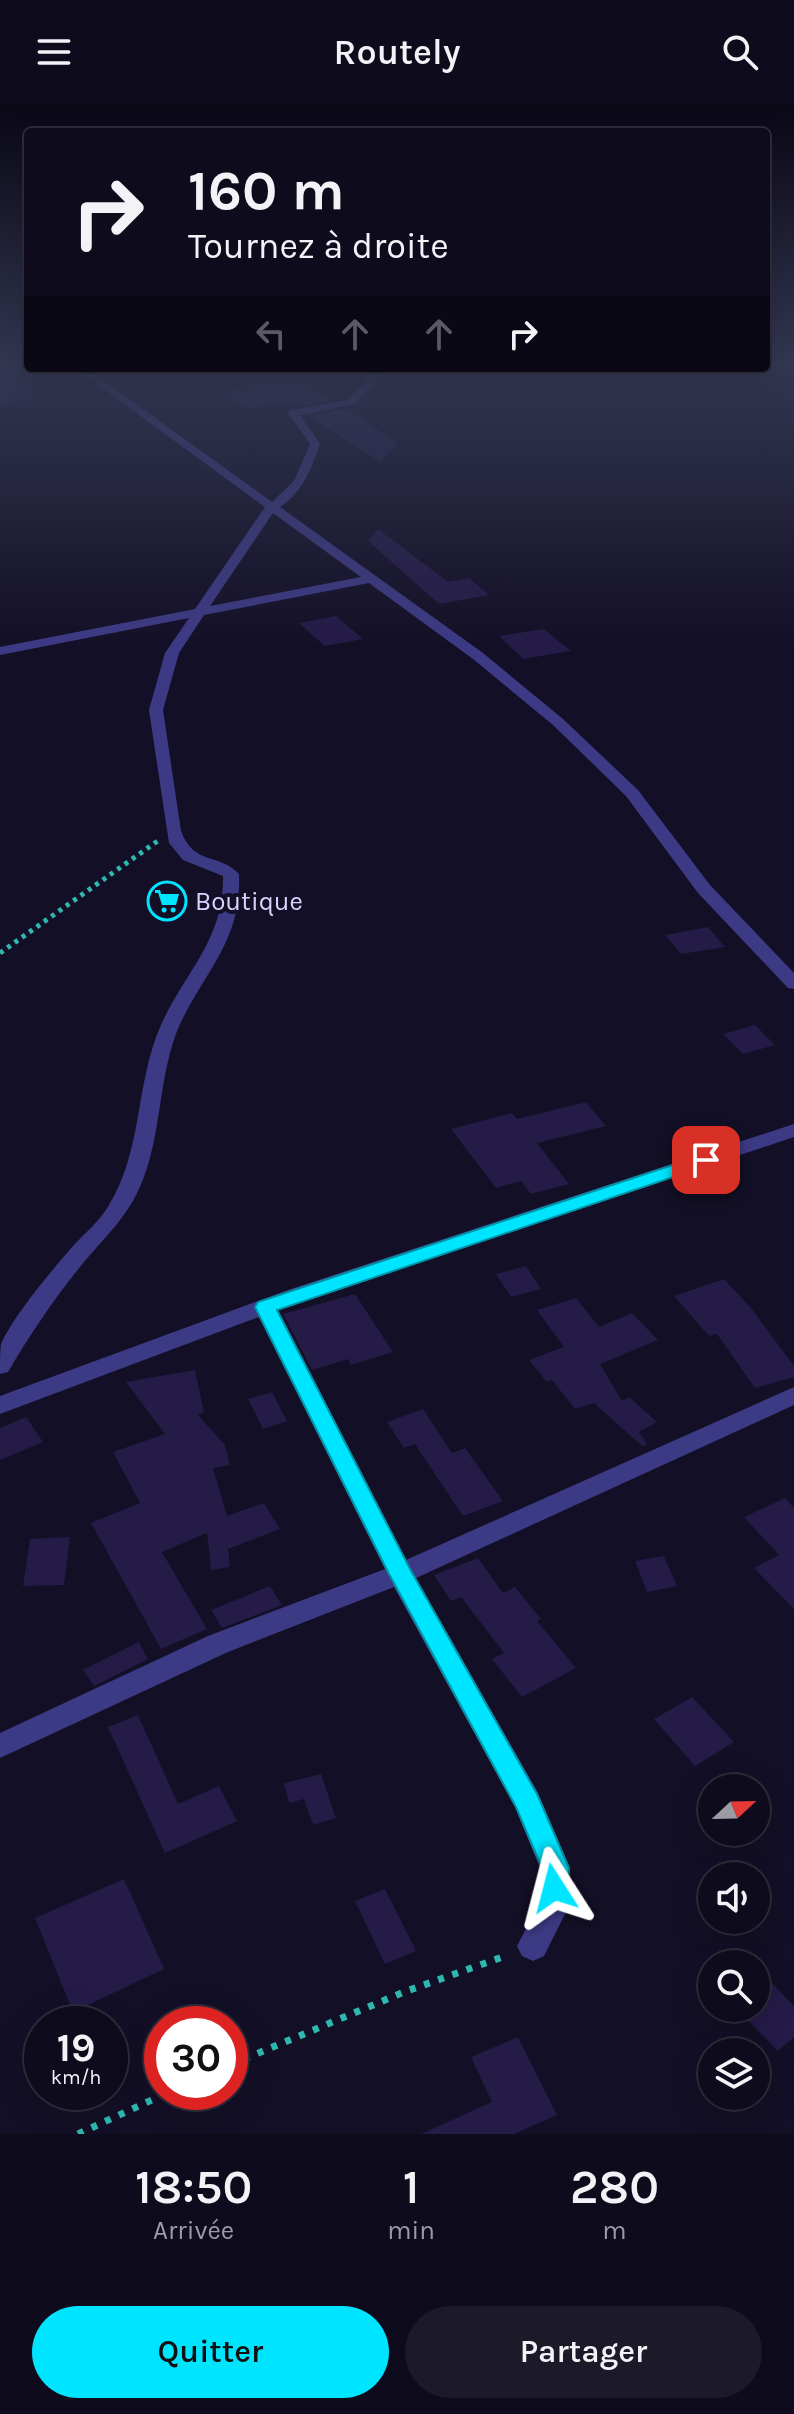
<!DOCTYPE html>
<html lang="fr">
<meta charset="utf-8">
<style>
body{margin:0;font-family:Karla,sans-serif;background:#1c1929;color:#f1f3f6;height:100vh;display:flex;flex-direction:column;font-size:30px;white-space:nowrap}
*{box-sizing:border-box;margin:0}
p{font-size:26px;color:#9b9ba3}
.icon{flex:none;width:44px;height:44px;fill:none;stroke:currentColor;stroke-width:2;stroke-linecap:round;stroke-linejoin:round}
.map{position:relative;height:2030px;overflow:hidden}
.drawer{display:flex;flex-direction:column;background:#0e0b1c;flex:1}
.drawer>*{flex:none}
.banner{position:absolute;left:24px;top:24px;width:746px;height:244px;border-radius:8px;box-shadow:0 8px 32px #0002,0 0 0 2px #2e2b3b;background:#0e0b1c;color:#f1f3f6;overflow:hidden}
.needle{width:52px;rotate:68deg}
.fabs{position:absolute;left:698px;top:1670px;display:grid;gap:16px}
.fabs a{display:grid;place-items:center;width:72px;height:72px;border-radius:50%;background:#0e0b1c;box-shadow:0 8px 32px #0002,0 0 0 2px #2e2b3b;font-size:40px}
.speed{position:absolute;left:24px;top:1902px;display:flex;gap:16px;font-size:40px;font-weight:700;text-align:center}
.speed>*{display:grid;place-content:center;width:104px;height:104px;border-radius:50%;background:#0e0b1c;box-shadow:0 8px 32px #0002,0 0 0 2px #2e2b3b;line-height:1}
.speed small{font-size:20px;font-weight:400}
.speed .limit{border:12px solid #d22;background:#fff;color:#111}
.pin{position:absolute;display:grid;place-items:center;width:68px;height:68px;color:#fff;margin:-34px;border-radius:16px;box-shadow:0 4px 12px #0006}
.me{position:absolute;width:88px;margin:-44px;rotate:351deg;stroke-linejoin:round;filter:drop-shadow(0 0 6px #0008)}
.turn{display:flex;align-items:center;gap:28px;height:168px;padding:0 32px;font-size:36px}
.turn .icon{width:104px;height:104px;stroke-width:2.5}
.turn b{display:block;font-size:56px;line-height:68px}
.lanes{display:flex;align-items:center;height:76px;padding:0 32px;background:#0003;justify-content:center;gap:40px;direction:ltr}
.lanes .off{opacity:.35}
.eta{display:flex;justify-content:space-evenly;align-items:center;height:136px;text-align:center}
.eta b{font-size:48px;font-weight:600;line-height:56px}
.action{display:flex;gap:16px;margin-top:auto;padding:16px 32px}
.action a{flex:1;height:92px;border-radius:48px;background:#00e5ff;color:#111;font-size:32px;font-weight:600;line-height:92px;text-align:center}
.action a+a{background:#1c1929;color:#f1f3f6}
header{display:flex;justify-content:space-between;align-items:center;height:104px;padding:0 32px;background:#0e0b1c;font-size:36px;font-weight:600}
.map>svg:first-child{display:block}
</style>
<header><svg class="icon" aria-label="menu" viewBox="0 0 24 24"><path d="M4 6h16M4 12h16M4 18h16"/></svg>Routely<svg class="icon" aria-label="search" viewBox="0 0 24 24"><circle cx="10" cy="10" r="6"/><path d="M15 15l6 6"/></svg></header>
<div class="map">
<svg width="794" height="2030" viewBox="0 0 794 2030">
<rect width="100%" height="100%" fill="#130f26"/>
<path fill="#241b47" d="M0,262l35,33 -35,5z
M299,274l33,22 -35,6 -7,-4 -45,6 -22,-19z
M346,305l52,34 -18,19 -71,-46z
M378,425l70,53 21,-4 20,17 -50,9 -71,-63z
M336,512l27,23 -38,7 -26,-23z
M544,525l27,22 -48,8 -24,-23z
M708,823l17,20 -44,7 -16,-19z
M755,921l20,20 -32,9 -20,-20z
M586,998l20,24 -69,17 32,41 -38,10 -10,-13 -25,7 -45,-59 61,-16 5,6z
M526,1162l15,23 -30,8 -15,-23z
M724,1175l27,29 43,58v11l-39,11 -38,-54 -8,2 -35,-40z
M355,1190l38,58 -42,13 -3,-6 -36,11 -29,-56z
M576,1194l23,29 33,-14 26,27 -58,24 22,37 7,-4 28,25 -18,10 8,12 -4,3 -49,-44 -19,6 -23,-29 -5,2 -18,-22 35,-13 -27,-37z
M195,1266l9,42 -6,3 27,30 5,20 -17,3 14,48 37,-13 16,26 -52,20 2,18 -19,3 -4,-37 -45,19 45,77 -46,20 -70,-126 49,-20 -27,-51 52,-18 -39,-52z
M272,1288l15,29 -24,8 -15,-30z
M423,1305l29,44 13,-5 38,53 -40,15 -48,-72 -11,4 -17,-26z
M26,1313l17,25 -43,18v-32z
M785,1394l9,10v101l-40,-41 25,-13 -35,-38z
M70,1433l-6,48 -41,1 7,-47z
M664,1452l13,30 -30,6 -12,-31z
M478,1454l25,35 12,-6 26,32 -4,2 39,47 -54,29 -30,-38 12,-6 -43,-56 -10,4 -17,-26z
M270,1482l12,19 -60,23 -11,-18z
M139,1538l9,17 -54,27 -11,-16z
M692,1593l42,45 -39,24 -41,-47z
M138,1611l40,89 41,-18 18,35 -72,32 -57,-126z
M321,1670l15,44 -23,7 -9,-26 -15,4 -5,-20z
M124,1775l40,90 -91,43 -38,-94z
M385,1785l31,62 -31,13 -30,-63z
M772,1879l22,23v31l-16,14 -42,-43h20v-12z
M518,1933l39,78 -43,19h-93l71,-32 -21,-45z"/>
<g fill="none" stroke-linecap="round" stroke-linejoin="round">
<path stroke="#2fb8b0" stroke-width="5" stroke-dasharray="4 5" stroke-linecap="butt" d="M0,849l159,-113"/>
<path stroke="#2fb8b0" stroke-width="7" stroke-dasharray="6 9" stroke-linecap="butt" d="M230,1961l174,-73 104,-37
M78,2030l91,-42"/>
<path fill="#3d3a85" fill-rule="evenodd" d="M75,264h11l186,134 22,-21 16,-37 -22,-31 1,-2 59,-11 30,-32h11l-34,36 -55,11 20,29c-9,25 -17,48 -40,63l203,146 80,66 75,71 72,95 84,88v16l-6,-1 -90,-95 -72,-97 -73,-71 -80,-66 -104,-76 -165,32 -25,38 -16,57 18,121c13,35 37,21 58,43 3,66 -33,95 -59,150 -23,52 -17,113 -41,165 -13,29 -35,49 -55,73 -28,34 -53,71 -76,110l-8,2c0,-9 0,-22 1,-30 13,-29 51,-74 72,-98 12,-13 27,-25 36,-41 34,-55 26,-122 52,-180 24,-54 63,-84 62,-149l-40,-16 -14,-17 -20,-133 16,-57 24,-35 -189,37v-8l195,-38 70,-102zM273,409l88,64 -151,29z
M794,1020v13l-516,173 128,250 388,-173v18l-378,173 122,215 32,75 -2,40 -24,48 -11,5 -11,-5 -5,-10 21,-40 2,-38 -25,-61 -121,-220 -166,65 -228,106v-25l208,-97 177,-67 -126,-252 -259,97v-18l288,-106z"/>
</g>
<linearGradient id="sky" x2="0" y2="1"><stop stop-color="#0a0815"/><stop offset="0.48" stop-color="#333752"/><stop offset="1" stop-color="#333752" stop-opacity="0"/></linearGradient>
<rect width="794" height="542" fill="url(#sky)"/>
<path fill="#00e5ff" stroke="#0095a6" stroke-width="2" d="M706,1050l6,2 3,4 -3,4 -435,146 133,259 127,225 32,74 -1,20 -4,9 -10,4 -10,-4 -4,-9 2,-20 -26,-61 -127,-233 -134,-267 3,-5z"/>
<defs>
<symbol id="supermarket-ring" viewBox="-11 -11 22 22"><circle r="9.5" fill="#130f26" stroke="#00e5ff" stroke-width="1.5"/><path d="M-6-5.5h2.5l.6 2H6L4.5 2H-2.5L-4.4-4H-6ZM-1.5 3.2a1.3 1.3 0 1 0 .1 0ZM3 3.2a1.3 1.3 0 1 0 .1 0Z" fill="#00e5ff"/></symbol>
</defs>
<g fill-rule="evenodd">
<use href="#supermarket-ring" x="145" y="775" width="44" height="44"/>
</g>
<g text-anchor="middle" dominant-baseline="central" stroke-width="8" stroke-linejoin="round" paint-order="stroke">
<g font-size="26" fill="#d9d4ff" stroke="#130f26" text-anchor="start">
<text x="195" y="797">Boutique</text>
</g>
</g>
</svg>
<div class="fabs">
<a><svg class="needle" viewBox="-14 -14 28 28"><path d="M0-13l5 13h-10z" fill="#e53935"/><path d="M0 13l5-13h-10z" fill="#9b9ba3"/></svg></a>
<a><svg class="icon" aria-label="sound" viewBox="0 0 24 24"><path d="M4 9h4l5-4v14l-5-4H4zM17 9q2 3 0 6"/></svg></a>
<a><svg class="icon" aria-label="search" viewBox="0 0 24 24"><circle cx="10" cy="10" r="6"/><path d="M15 15l6 6"/></svg></a>
<a><svg class="icon" aria-label="layers" viewBox="0 0 24 24"><path d="M12 4l9 5-9 5-9-5zM3 14l9 5 9-5"/></svg></a>
</div>
<div class="speed"><div>19<small>km/h</small></div><div class="limit">30</div></div>
<div class="pin" style="left:706px;top:1056px;background:#d93025"><svg class="icon" aria-label="arrive" viewBox="0 0 24 24"><path d="M6 21V4h12l-3 4 3 4H6"/></svg></div>
<svg class="me" style="left:554px;top:1784px" viewBox="-20 -20 40 40"><path d="M0-17L14 15 0 8-14 15z" fill="#00e5ff" stroke="#fff" stroke-width="4"/></svg>
<div class="banner">
<div class="turn"><svg class="icon" aria-label="right" viewBox="0 0 24 24"><path d="M7 20v-9h11M14 6l5 5-5 5"/></svg><div><b>160 m</b>Tournez à droite</div></div>
<div class="lanes"><svg class="icon off" aria-label="left" viewBox="0 0 24 24"><path d="M17 20v-9H6M10 6l-5 5 5 5"/></svg><svg class="icon off" aria-label="ahead" viewBox="0 0 24 24"><path d="M12 20V5M6 11l6-6 6 6"/></svg><svg class="icon off" aria-label="ahead" viewBox="0 0 24 24"><path d="M12 20V5M6 11l6-6 6 6"/></svg><svg class="icon" aria-label="right" viewBox="0 0 24 24"><path d="M7 20v-9h11M14 6l5 5-5 5"/></svg></div>
</div>
</div>
<section class="drawer">
<div class="eta">
<div><b>18:50</b><p>Arrivée</p></div>
<div><b>1</b><p>min</p></div>
<div><b>280</b><p>m</p></div>
</div>
<div class="action"><a>Quitter</a><a>Partager</a></div>
</section>
